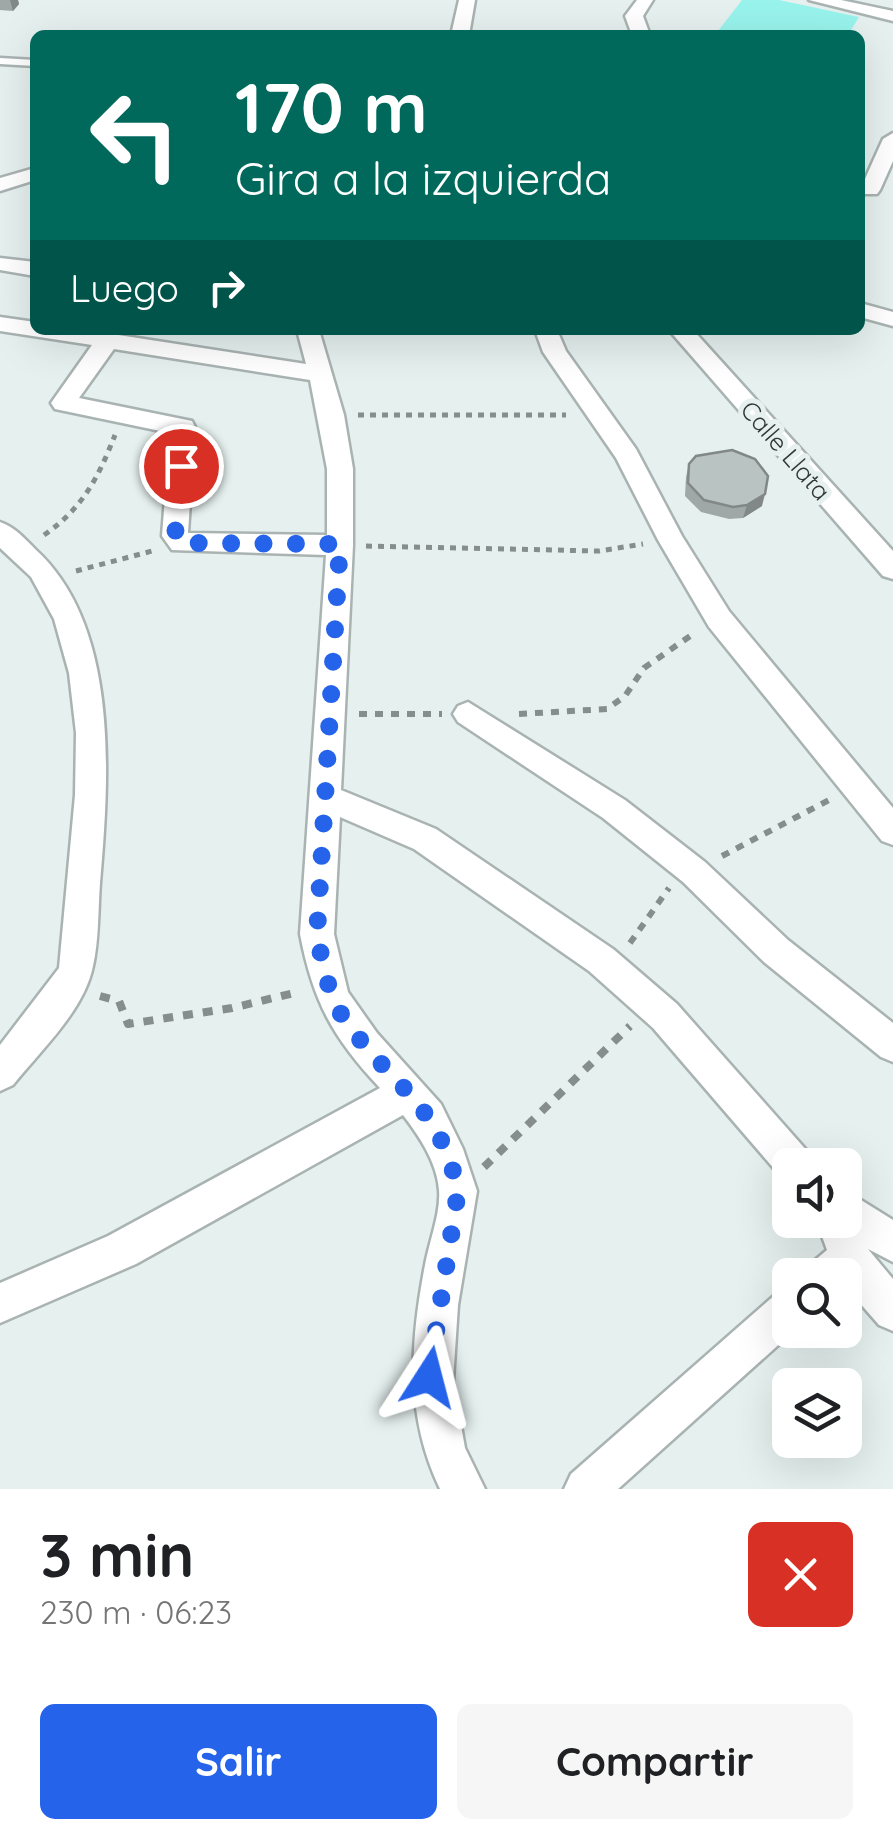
<!DOCTYPE html>
<html lang="es">
<meta charset="utf-8">
<style>
body{margin:0;font-family:Quicksand,sans-serif;background:#f6f6f6;color:#202124;height:100vh;display:flex;flex-direction:column;font-size:38px;white-space:nowrap}
*{box-sizing:border-box;margin:0}
p{font-size:32px;color:#757577}
.icon{flex:none;width:55px;height:55px;fill:none;stroke:currentColor;stroke-width:2;stroke-linecap:round;stroke-linejoin:round}
.map{position:relative;height:1489px;overflow:hidden}
.panel{display:flex;flex-direction:column;background:#fff;flex:1}
.panel>*{flex:none}
.guide{position:absolute;left:30px;top:30px;width:835px;height:305px;border-radius:15px;box-shadow:0 10px 40px #0002;background:#00695c;color:#fff;overflow:hidden}
.controls{position:absolute;left:772px;top:1148px;display:grid;gap:20px}
.controls a{display:grid;place-items:center;width:90px;height:90px;border-radius:15px;background:#fff;box-shadow:0 10px 40px #0002;font-size:50px}
.pin{position:absolute;display:grid;place-items:center;width:85px;height:85px;color:#fff;margin:-42px;border:5px solid #fff;border-radius:50%;box-shadow:0 2px 10px #0007}
.me{position:absolute;width:110px;margin:-55px;rotate:9deg;stroke-linejoin:round;filter:drop-shadow(0 0 8px #0008)}
.turn{display:flex;align-items:center;gap:35px;height:210px;padding:0 40px;font-size:45px}
.turn .icon{width:130px;height:130px;stroke-width:2.5}
.turn b{display:block;font-size:70px;line-height:85px}
.then{display:flex;align-items:center;height:95px;padding:0 40px;background:#0003;gap:20px;font-size:38px}
.round{display:grid;place-items:center;flex:none;width:105px;height:105px;border-radius:15px;background:#f6f6f6}
.overview{display:flex;align-items:center;justify-content:space-between;height:170px;padding:0 40px}
h1{font-size:60px;font-weight:700;line-height:75px}
.cta{display:flex;gap:20px;margin-top:auto;padding:20px 40px}
.cta a{flex:1;height:115px;border-radius:15px;background:#2563eb;color:#fff;font-size:40px;font-weight:700;line-height:115px;text-align:center}
.cta a+a{background:#f6f6f6;color:#202124}
.map>svg:first-child{display:block}
</style>
<div class="map">
<svg width="893" height="1489" viewBox="0 0 893 1489">
<rect width="100%" height="100%" fill="#e5f0ef"/>
<path fill="#98f3ec" d="M742,0h37l80,17 -11,18h-133z"/>
<g fill="none" stroke-linecap="round" stroke-linejoin="round">
<defs>
<path id="service" d="M0,58l35,2v6l-35,-2z"/>
<path id="minor" d="M459,0h16l-6,35h-18z
M637,0h16l-10,16 7,19h-18l-7,-19z
M809,0h32l52,11v10z
M893,133v28l-13,29 -3,4h-14l-3,-4 23,-51z
M35,168v12l-35,11v-13z
M0,258l35,4v14l-35,-6z
M860,303l33,9v14l-33,-9z
M0,317l35,5v8h51l220,34 -9,-34h22l25,85 9,54v76l-12,245 95,39 177,120 64,55 131,148 6,13h-24v17l-8,-4 -129,-150 -64,-57 -175,-122 -74,-32 -6,117 14,58 29,41 64,71 22,45 14,42 -19,114 -5,76 12,67 20,41h-45c-35,-73 -30,-146 -15,-224 4,-23 16,-52 14,-75 -2,-28 -20,-54 -36,-75l-267,149 -136,59v-40l108,-47 272,-148c-47,-50 -67,-86 -80,-154l26,-379 -154,-5 -10,-14 8,-103 -115,-24 -4,-6 41,-58 -92,-14zM114,349l196,31 17,89v66l-139,-2 7,-106 -3,-6 -113,-23z
M535,330h22l9,21 70,98 46,87 47,75 164,197v37l-11,-4 -173,-214 -51,-87 -42,-82 -73,-106z
M669,330h24l200,221v28l-10,-3z
M0,522c15,5 25,17 36,28 84,77 73,229 64,333 -2,27 -1,57 -7,83 -9,45 -53,85 -80,119l-13,6v-46l59,-77 16,-173 1,-62 -7,-60 -15,-54 -23,-42 -31,-29z
M468,702l157,98 80,62 83,78 105,83v39l-12,-5 -117,-95 -81,-80 -80,-64 -145,-96 -5,-8 5,-8z
M845,1190l48,30v42l-25,-13 25,30v52l-14,-6 -34,-39v-11h-37l6,-14 13,-11 -11,-30h29z
M790,1288v42h5l-177,159h-54l7,-15 205,-180z"/>
</defs>
<use href="#service" stroke="#a9b3b2" stroke-width="5"/>
<use href="#minor" stroke="#a9b3b2" stroke-width="5"/>
<path stroke="#868e8d" stroke-width="5" stroke-dasharray="6 6" stroke-linecap="butt" d="M358,415h208
M44,535c39,-27 54,-57 71,-100
M366,546l233,5 44,-7
M76,571l80,-21"/>
<path stroke="#868e8d" stroke-width="6" stroke-dasharray="8 8" stroke-linecap="butt" d="M359,714h83
M519,714l88,-5 18,-13 19,-28 52,-36
M722,856l109,-57
M630,943l39,-55"/>
<path stroke="#868e8d" stroke-width="8" stroke-dasharray="10 10" stroke-linecap="butt" d="M100,996l19,5 9,23 104,-16 66,-16
M484,1167l146,-141"/>
<use href="#service" fill="#fff" fill-rule="evenodd"/>
<use href="#minor" fill="#fff" fill-rule="evenodd"/>
</g>
<path fill="#9fa8a7" d="M0,0h18l1,4 -6,7 -13,-1z
M689,464l73,42 -19,12 -14,1 -28,-7 -16,-16 1,-19z"/>
<path fill="#828888" d="M10,0h8l1,4 -6,7z
M765,494l-3,12 -19,12 4,-13z"/>
<path fill="#b9c3c2" stroke="#828888" stroke-width="2.5" d="M732,450l23,9 13,17 -3,18 -18,11 -14,2 -29,-7 -16,-17 1,-19 7,-8z"/>
<g fill="none" stroke-linecap="round" stroke-linejoin="round">
<path stroke="#2563eb" stroke-width="18" stroke-dasharray="0 32.4" d="M181,466l-6,70 6,7 159,1 -23,390c6,31 11,63 30,89 48,65 93,82 111,168l-29,186"/>
</g>
<g text-anchor="middle" dominant-baseline="central" stroke-width="10" stroke-linejoin="round" paint-order="stroke">
<g font-size="25" fill="#323736" stroke="#e5f0ef">
<text transform="translate(786 450) rotate(49)">Calle Llata</text>
</g>
</g>
</svg>
<div class="controls">
<a><svg class="icon" aria-label="sound" viewBox="0 0 24 24"><path d="M4 9h4l5-4v14l-5-4H4zM17 9q2 3 0 6"/></svg></a>
<a><svg class="icon" aria-label="search" viewBox="0 0 24 24"><circle cx="10" cy="10" r="6"/><path d="M15 15l6 6"/></svg></a>
<a><svg class="icon" aria-label="layers" viewBox="0 0 24 24"><path d="M12 4l9 5-9 5-9-5zM3 14l9 5 9-5"/></svg></a>
</div>
<div class="pin" style="left:181px;top:466px;background:#d93025"><svg class="icon" aria-label="arrive" viewBox="0 0 24 24"><path d="M6 21V4h12l-3 4 3 4H6"/></svg></div>
<svg class="me" style="left:429px;top:1377px" viewBox="-20 -20 40 40"><path d="M0-17L14 15 0 8-14 15z" fill="#2563eb" stroke="#fff" stroke-width="4"/></svg>
<div class="guide">
<div class="turn"><svg class="icon" aria-label="left" viewBox="0 0 24 24"><path d="M17 20v-9H6M10 6l-5 5 5 5"/></svg><div><b>170 m</b>Gira a la izquierda</div></div>
<div class="then">Luego<svg class="icon" aria-label="right" viewBox="0 0 24 24"><path d="M7 20v-9h11M14 6l5 5-5 5"/></svg></div>
</div>
</div>
<section class="panel">
<div class="overview"><div><h1>3 min</h1><p>230 m · 06:23</p></div><a class="round" style="background:#d93025;color:#fff"><svg class="icon" aria-label="close" viewBox="0 0 24 24"><path d="M6 6l12 12M18 6L6 18"/></svg></a></div>
<div class="cta"><a>Salir</a><a>Compartir</a></div>
</section>
